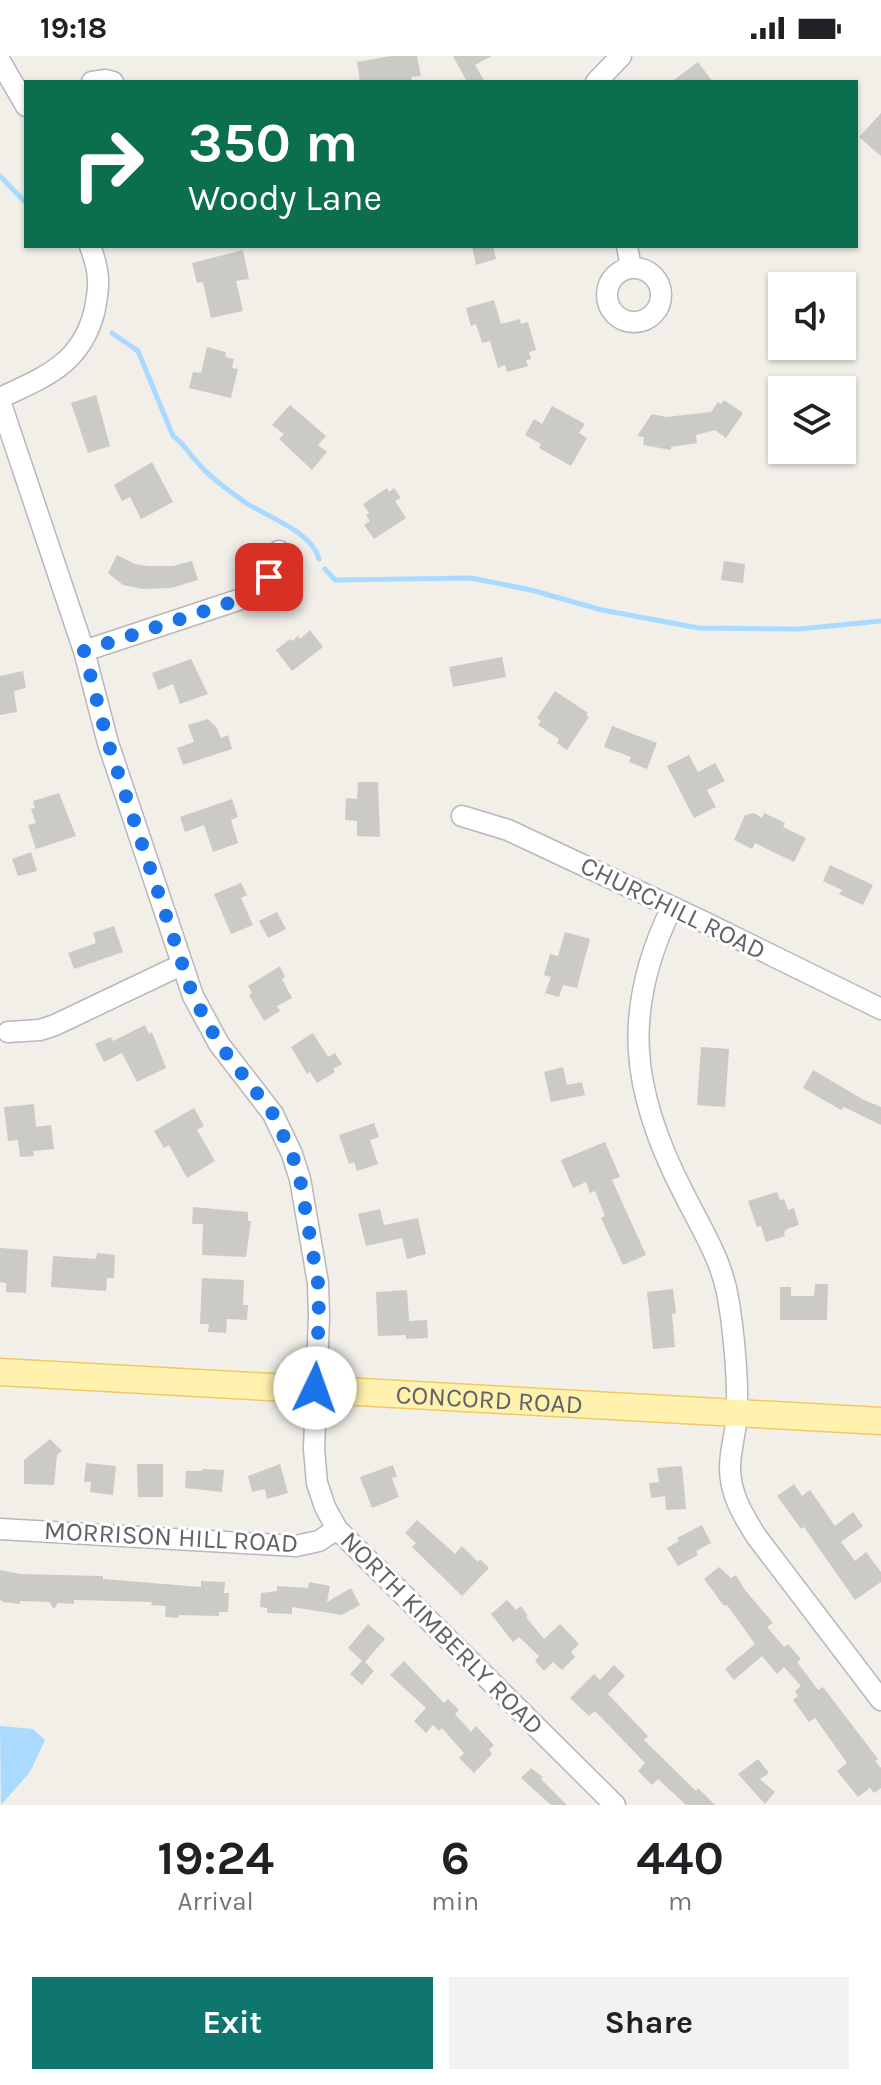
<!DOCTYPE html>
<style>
body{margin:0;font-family:Karla,sans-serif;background:#f2f2f2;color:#202124;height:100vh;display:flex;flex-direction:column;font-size:30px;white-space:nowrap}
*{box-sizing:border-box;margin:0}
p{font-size:26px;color:#757577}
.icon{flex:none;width:44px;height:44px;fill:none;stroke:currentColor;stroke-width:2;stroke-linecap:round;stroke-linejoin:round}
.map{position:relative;height:1749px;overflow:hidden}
.sheet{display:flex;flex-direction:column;background:#fff;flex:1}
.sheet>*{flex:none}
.hud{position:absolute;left:24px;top:24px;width:834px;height:168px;border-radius:0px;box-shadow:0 2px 6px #0004;background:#0b6e4f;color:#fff;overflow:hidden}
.tools{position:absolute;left:768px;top:216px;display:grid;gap:16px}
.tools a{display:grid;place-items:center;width:88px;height:88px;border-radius:0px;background:#fff;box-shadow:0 2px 6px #0004;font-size:40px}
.pin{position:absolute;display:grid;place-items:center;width:68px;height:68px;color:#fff;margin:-34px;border-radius:16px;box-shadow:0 4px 12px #0006}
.me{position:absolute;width:88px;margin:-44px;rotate:3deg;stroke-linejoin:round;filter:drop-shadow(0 0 6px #0008)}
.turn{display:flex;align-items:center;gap:28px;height:168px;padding:0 32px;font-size:36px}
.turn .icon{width:104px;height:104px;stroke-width:2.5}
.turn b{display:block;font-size:56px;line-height:68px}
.eta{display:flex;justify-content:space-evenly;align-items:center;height:136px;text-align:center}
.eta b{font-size:48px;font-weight:700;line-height:56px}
.primary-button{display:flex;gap:16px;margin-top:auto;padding:16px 32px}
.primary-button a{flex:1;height:92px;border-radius:0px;background:#0f766e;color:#fff;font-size:32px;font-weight:700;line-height:92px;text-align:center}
.primary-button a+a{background:#f2f2f2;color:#202124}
.status{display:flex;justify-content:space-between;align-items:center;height:56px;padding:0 40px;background:#fff;direction:ltr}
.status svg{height:22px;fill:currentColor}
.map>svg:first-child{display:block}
</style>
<div class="status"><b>19:18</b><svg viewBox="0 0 49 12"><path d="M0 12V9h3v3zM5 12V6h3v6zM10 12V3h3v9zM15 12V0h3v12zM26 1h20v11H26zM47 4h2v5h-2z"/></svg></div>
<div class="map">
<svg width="881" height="1749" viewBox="0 0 881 1749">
<rect width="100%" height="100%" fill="#f1efe8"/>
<path fill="#aadaff" d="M0,1670l33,3 12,11 -15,32 -29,33z"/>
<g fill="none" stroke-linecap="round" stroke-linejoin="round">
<path stroke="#aadaff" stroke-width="5" d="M0,120l26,27
M112,277l26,18 35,85c10,6 16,18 25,27 13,16 32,28 48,40 22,14 66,29 73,56
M325,513l10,11 136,-2 60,12 71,20 97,18 100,1 82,-8"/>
</g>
<path fill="#cccac5" d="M391,0h26l4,20 -10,1 1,5h-52l-3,-20z
M453,0h39l-17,9 10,17h-18z
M698,6l15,20h-42z
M881,57v43l-22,-19z
M472,190h21l3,13 -20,6z
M243,194l6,29 -13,2 7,30 -32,7 -8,-36 -6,1 -5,-20z
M494,244l7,24 19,-5 1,5 7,-2 8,28 -7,2 2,7 -5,1 2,6 -21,6 -2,-7 -7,3 -8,-27 -8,2 -6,-19 -5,2 -5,-18z
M207,291l19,5 -1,5 9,2 -2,9 6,1 -7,29 -42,-10 4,-16 8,1z
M96,339l14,51 -22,7 -17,-50z
M724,344l19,13 -17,25 -11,-8 -19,5 1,8 -26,4v3l-28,-5 1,-8 -7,-1 15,-22 14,3 45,-5 7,-10 3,2z
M290,349l36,31 -8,9 9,7 -15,18 -33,-31 5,-5 -12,-9z
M552,350l33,18 -6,9 8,5 -16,28 -32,-18 2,-4 -16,-9 9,-16 8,5z
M152,406l21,40 -32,17 -11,-22 -8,4 -8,-16z
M387,432l2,4 5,-4 7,10 -6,3 11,17 -32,21 -10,-14 6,-4 -4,-6 3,-2 -6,-9z
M117,499l18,9 13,2h25l19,-5 6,19 -27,8 -28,1 -20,-4 -15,-12z
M724,505l21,3 -2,19 -22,-3z
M310,574l13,17 -31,24 -16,-21 14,-11 2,2 6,-5 2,3z
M502,601l4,20 -53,10 -4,-20z
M191,603l17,35 -28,10 -7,-20 -15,6 -6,-17z
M23,615l3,17 -12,3 3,21 -17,3v-39z
M555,635l33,22 -2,2 3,2 -22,33 -10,-7 2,-4 -21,-14 3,-4 -4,-3z
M208,663l9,9 4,10 7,-3 4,14 -49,16 -6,-17 17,-6 -6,-17z
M612,670l45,17 -10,26 -18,-7 2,-5 -27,-10z
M689,699l9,17 17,-9 10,18 -18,9 9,17 -22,11 -27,-52z
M358,726h20l2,55 -23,-1v-15l-12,-1 1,-22 11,1z
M59,737l17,43 -40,13 -8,-24 8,-2 -5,-14 4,-1 -2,-7z
M232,743l6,18 -7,3 7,23 -25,9 -9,-27 -19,7 -5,-15z
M754,757l8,5 2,-5 21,10 -2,4 23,11 -12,24 -39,-19 -3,6 -18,-9 11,-25z
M31,796l6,19 -19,5 -6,-17z
M830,809l43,20 -10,20 -24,-11 3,-4 -19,-9z
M241,827l6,12 -6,3 12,27 -22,9 -17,-40z
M277,856l9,17 -18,9 -9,-17z
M114,870l9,26 -49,17 -6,-16 28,-10 -3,-10z
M565,876l25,7 -13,49 -14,-3 -4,12 -14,-4 6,-16 -7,-2 6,-21 8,2z
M280,910l5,11 -3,2 10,19 -15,8 3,5 -16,10 -15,-26 3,-2 -4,-7z
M145,969l4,9 3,-2 14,36 -29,14 -15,-29 -18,9 -9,-18 16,-7 2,4z
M313,977l15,24 7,-4 7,11 -9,5 2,3 -18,11 -7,-11 -3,2 -16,-27z
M701,991l28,2 -4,58 -28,-2z
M563,1011l4,18 15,-3 3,13 -34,7 -7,-30z
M813,1014l51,30 17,7v18l-37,-18 -3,3 -38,-22z
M34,1048l2,23 15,-2 3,24 -21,2 1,5 -14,1 -2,-17 -10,1 -4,-34z
M194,1052l10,18 -7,4 18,31 -28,17 -18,-33 -5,3 -10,-17z
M374,1067l5,14 -9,3 8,24 -21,7 -3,-9 -5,2 -10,-29z
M605,1086l15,35 -8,3 34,75 -23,10 -22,-47 4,-2 -10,-25 -5,2 -4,-11 -13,6 -12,-28z
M777,1136l3,8 4,-1 4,11 6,-2 5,17 -12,4 -3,3 1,4 -19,6 -5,-16 -4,1 -9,-26z
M193,1151l55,5v9h3l-5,36 -44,-2 1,-31h-11z
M380,1153l4,16 34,-7 8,36 -19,5 -5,-21 -36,8 -8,-32z
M0,1192l28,2 -2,43 -20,-1v-9l-6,-1z
M97,1197l18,2 -1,23h-7l-1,13 -55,-4 2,-31 43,3z
M202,1222l42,2 -1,25h5l-1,15 -20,-1 -1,14 -18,-1 1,-8h-9z
M815,1228h13l-1,36h-47v-33h11v9h23z
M673,1233l3,24 -4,1 3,33 -22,2 -6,-57z
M407,1234l2,31 18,-1 1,18 -22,1v-4l-28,1 -2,-44z
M50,1383l12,12 -5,4 -3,30 -30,-1v-24z
M86,1407l30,3 -3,29 -23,-3 1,-10h-7z
M137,1408h26v33h-25z
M280,1408l8,29 -21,6 -2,-10 -13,3 -4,-16z
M393,1409l4,12 -5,1 7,19 -27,11 -12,-31z
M682,1410l4,43 -20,1 -1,-14 -14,2 -2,-15 10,-1 -2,-14z
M202,1413l22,1 -2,22 -37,-4 1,-17h16z
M794,1428l8,12 8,-6 25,36 18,-14 10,14 -22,16 14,19 11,-9 15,20v10l-26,18 -51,-73 -3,2 -24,-33z
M417,1464l38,34 7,-8 16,16 2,-3 9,9 -27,28 -50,-49 4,-4 -11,-10z
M702,1469l9,18 -15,8 2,4 -20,11 -11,-18 12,-7 -2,-3z
M719,1511l12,11 5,-3 9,15 28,33 -6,4 17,20 4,-3 13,15 -4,3 21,28 5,-3 55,72 -3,2 6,7v20l-7,5 -4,-5 -12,9 -21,-26 10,-8 -32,-45 -6,4 -16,-22 5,-4 -3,-5 6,-5 -17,-19 -7,7 -15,-18 -28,24 -9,-11 30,-25 -28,-39 -3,1 -20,-27z
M0,1514l20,4 83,2v3l98,8v-6l24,1 -1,11h5l-1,19h-9v4l-40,-1 -1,3 -13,-1 1,-11 -15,-1 1,-3 -78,-2v4l-16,-1 -4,6 -5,-7 -29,-1v3l-17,-2 -3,-2z
M309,1526l21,4 -3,16 24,-14 9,17 -18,10 -50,-8v7l-25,-1v-5l-7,-1 1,-14 16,-2v-5l31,2z
M507,1544l9,10 5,-4 7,10 -2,1 18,22 16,-15 19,20 -8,8 4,5 -13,13 -9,-8 -9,9 -9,-10 4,-5 -20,-19 -6,5 -22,-28z
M368,1568l17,15 -20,23 9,9 -12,14 -12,-11 12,-13 -14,-13z
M404,1605l40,42 4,-4 11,11 -4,4 16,18 5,-6 18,19 -5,5 3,4 -18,19 -15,-15 5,-5 -22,-25 -3,3 -6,-6 -7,8 -12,-12 12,-13 -36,-33z
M614,1609l11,11 -17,18 40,42 -4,4 52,51 2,-3 17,17h-29l-28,-26 -6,6 -14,-14 7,-8 -50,-52 -6,5 -19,-18 24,-24 6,6z
M758,1703l11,14 -9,6 15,13 -10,12 -27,-30z
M531,1712l12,9 -2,2 26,26h-16l-30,-27z"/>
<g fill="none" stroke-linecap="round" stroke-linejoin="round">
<defs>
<path id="minor" d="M0,5l26,45
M92,26l14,-2 7,2
M596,26l25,-26
M627,190l4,22
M607 239a27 27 0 1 1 54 0a27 27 0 1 1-54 0Z
M0,342c44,-21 80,-33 94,-85 6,-27 6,-41 -4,-67
M0,345l84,250 24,92 85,253 26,48 54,70 19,40 8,25 18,104 1,34 -5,132 3,34 8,24 12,22 278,276
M84,595l157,-52c21,-11 31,-25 38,-48
M462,760l46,14 194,91 179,88
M672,851c-51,104 -41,184 11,285 17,34 39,68 45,106 6,33 10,82 9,116 -1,18 -7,36 -7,54 0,26 13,47 26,68l125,164
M8,976l32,-2 15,-5 126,-60
M0,1473l296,17 23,-5 18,-12"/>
<g id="major">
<path id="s1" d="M0,1316l881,49"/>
</g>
</defs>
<use href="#minor" stroke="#b5b8bc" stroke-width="23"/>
<use href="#major" stroke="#f2c960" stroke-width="29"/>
<use href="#minor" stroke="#fff" stroke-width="20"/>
<use href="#major" stroke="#fff2af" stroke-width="26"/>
</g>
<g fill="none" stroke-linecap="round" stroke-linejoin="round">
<path stroke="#1a73e8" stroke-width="14" stroke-dasharray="0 25.2" d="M269,521l-7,9 -21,13 -157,52 24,92 85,253 26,48 54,70 19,40 8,25 18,104 1,34 -4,71"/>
</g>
<g text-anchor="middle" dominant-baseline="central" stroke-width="6" stroke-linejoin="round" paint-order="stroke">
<g font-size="26" fill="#5f6368" stroke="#fff">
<text transform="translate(673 852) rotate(26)">CHURCHILL ROAD</text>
<text stroke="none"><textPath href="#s1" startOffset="490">CONCORD ROAD</textPath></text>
<text transform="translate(171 1481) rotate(3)">MORRISON HILL ROAD</text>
<text transform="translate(442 1577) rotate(45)">NORTH KIMBERLY ROAD</text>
</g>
</g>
</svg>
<div class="tools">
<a><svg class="icon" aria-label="sound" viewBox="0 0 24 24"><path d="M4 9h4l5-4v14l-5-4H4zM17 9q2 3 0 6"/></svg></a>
<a><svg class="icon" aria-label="layers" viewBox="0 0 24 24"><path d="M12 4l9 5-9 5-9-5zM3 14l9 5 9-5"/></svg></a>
</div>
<div class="pin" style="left:269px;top:521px;background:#d93025"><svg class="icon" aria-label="arrive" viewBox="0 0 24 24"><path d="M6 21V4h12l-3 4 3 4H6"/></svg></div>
<svg class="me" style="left:315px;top:1332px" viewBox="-20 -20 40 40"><circle r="19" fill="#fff"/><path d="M0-13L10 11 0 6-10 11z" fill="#1a73e8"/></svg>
<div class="hud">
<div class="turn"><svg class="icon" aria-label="right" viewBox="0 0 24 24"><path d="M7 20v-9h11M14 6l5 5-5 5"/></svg><div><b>350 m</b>Woody Lane</div></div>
</div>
</div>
<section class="sheet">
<div class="eta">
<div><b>19:24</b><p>Arrival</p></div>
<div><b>6</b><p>min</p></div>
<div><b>440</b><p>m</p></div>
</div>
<div class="primary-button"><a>Exit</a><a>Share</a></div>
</section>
